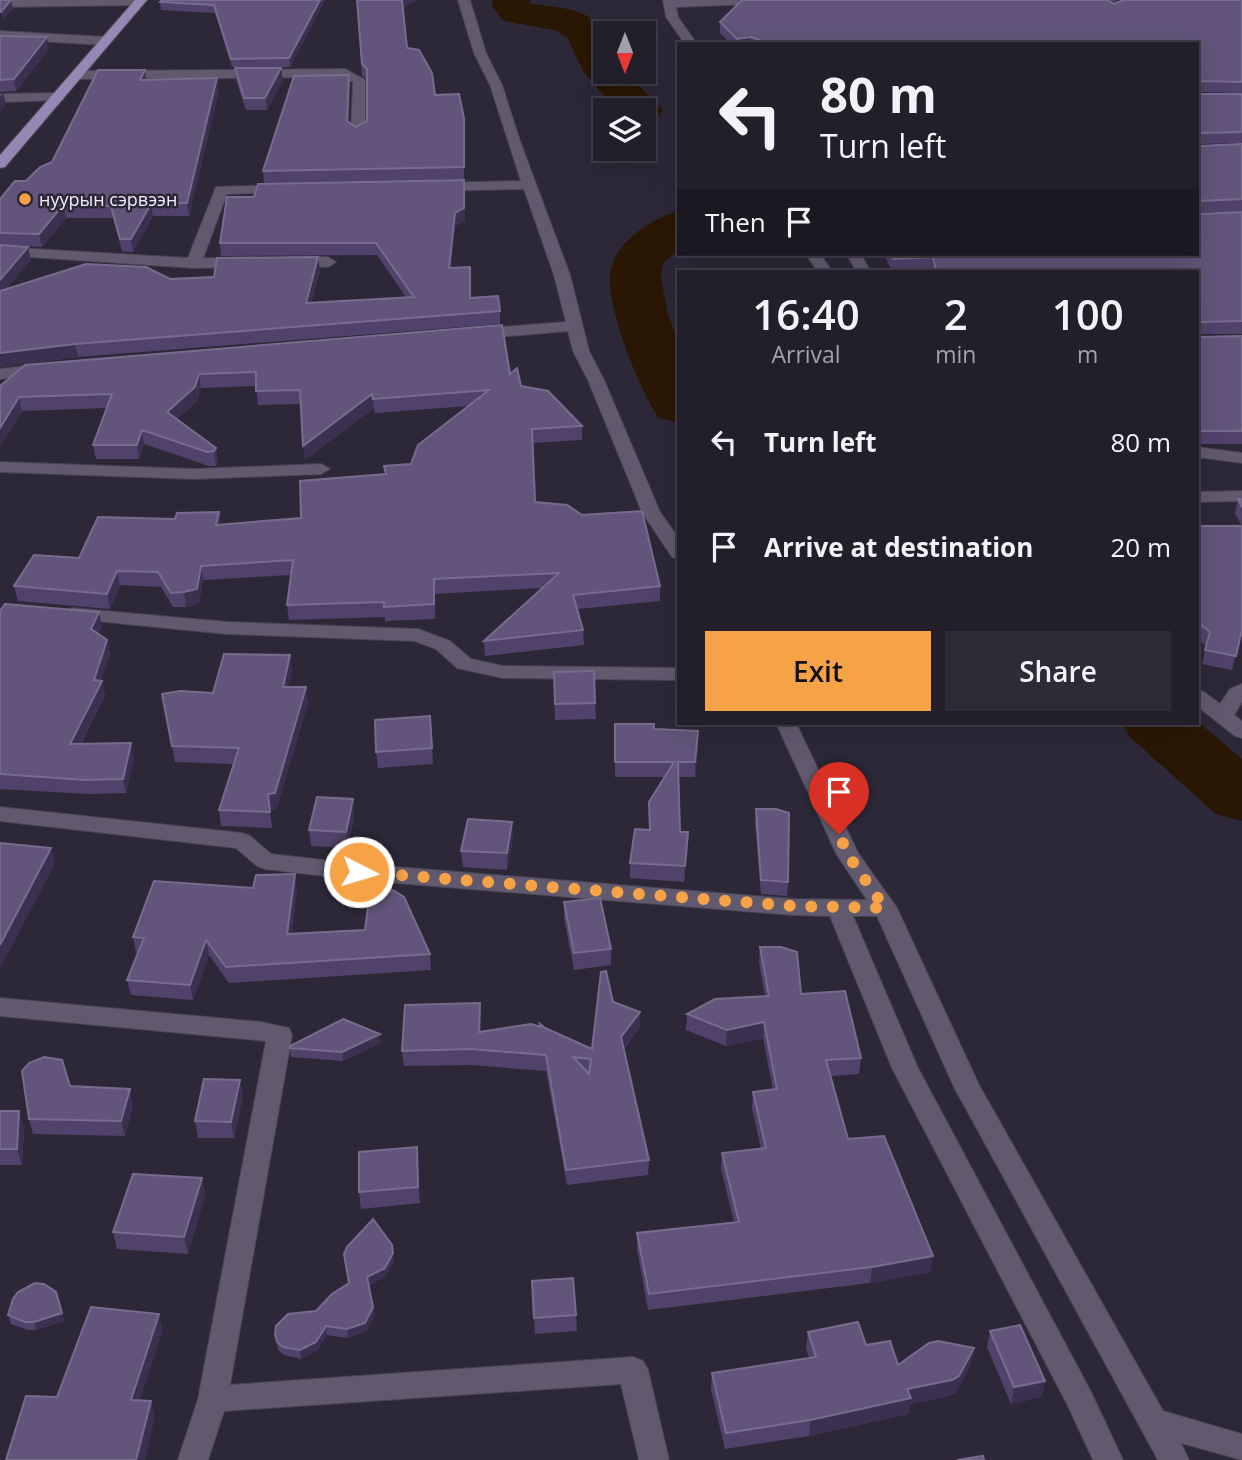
<!DOCTYPE html>
<meta charset="utf-8">
<style>
body{margin:0;font-family:"Open Sans",sans-serif;background:#2e2b36;color:#f1f3f6;height:100vh;display:flex;flex-direction:column;font-size:26px;white-space:nowrap}
*{box-sizing:border-box;margin:0}
p{font-size:23px;color:#a2a2a8}
.icon{flex:none;width:38px;height:38px;fill:none;stroke:currentColor;stroke-width:2;stroke-linecap:round;stroke-linejoin:round}
.map{position:relative;flex:1;overflow:hidden}
.sheet{position:absolute;left:677px;top:270px;width:522px;height:455px;display:flex;flex-direction:column;background:#221e2a;border-radius:0px;box-shadow:0 7px 28px #0002,0 0 0 2px #3f3c47}
.sheet>*{flex:none}
.hud{position:absolute;left:677px;top:42px;width:522px;height:214px;border-radius:0px;box-shadow:0 7px 28px #0002,0 0 0 2px #3f3c47;background:#221e2a;color:#f1f3f6;overflow:hidden}
.needle{width:46px;rotate:180deg}
.fabs{position:absolute;left:593px;top:21px;display:grid;gap:14px}
.fabs a{display:grid;place-items:center;width:63px;height:63px;border-radius:0px;background:#221e2a;box-shadow:0 7px 28px #0002,0 0 0 2px #3f3c47;font-size:35px}
.pin{position:absolute;display:grid;place-items:center;width:60px;height:60px;color:#fff;margin:-72px -30px;border-radius:50% 50% 50% 0;rotate:-45deg;box-shadow:0 0 7px #0007}
.pin .icon{rotate:45deg}
.me{position:absolute;width:77px;margin:-38px;rotate:95deg;stroke-linejoin:round;filter:drop-shadow(0 0 5px #0008)}
.turn{display:flex;align-items:center;gap:24px;height:147px;padding:0 28px;font-size:32px}
.turn .icon{width:91px;height:91px;stroke-width:2.5}
.turn b{display:block;font-size:49px;line-height:60px}
.then{display:flex;align-items:center;height:66px;padding:0 28px;background:#0003;gap:14px;font-size:26px}
.eta{display:flex;justify-content:space-evenly;align-items:center;height:119px;text-align:center}
.eta b{font-size:42px;font-weight:600;line-height:49px}
.button{display:flex;gap:14px;margin-top:auto;padding:14px 28px}
.button a{flex:1;height:80px;border-radius:0px;background:#f6a247;color:#111;font-size:28px;font-weight:600;line-height:80px;text-align:center}
.button a+a{background:#2e2b36;color:#f1f3f6}
ul{padding:0;list-style:none}
li{display:flex;align-items:center;gap:21px;height:105px;padding:0 28px}
li div{flex:1}
li b{display:block;font-size:26px}
li em{font-style:normal}
.map>svg:first-child{display:block}
</style>
<div class="map">
<svg width="1242" height="1460" viewBox="0 0 1242 1460">
<rect width="100%" height="100%" fill="#2d2838"/>
<g fill="none" stroke-linecap="round" stroke-linejoin="round">
<path fill="#2a1703" fill-rule="evenodd" d="M492,0h38l1,4c29,3 57,4 75,29v39h20l37,38 -7,9 -12,3v-12h-28l-33,-39 -16,-34 -13,-7 -50,-9 -11,-13z
M679,211v38l-16,14 -2,12 6,37 12,32v79l-20,-5c-20,-29 -52,-109 -49,-144 3,-31 42,-56 69,-63z
M1197,721l45,38v62l-26,-7 -85,-76 -10,-15z"/>
<defs>
<path id="minor" d="M0,0h146l1,1 -6,4 -141,2z
M458,0h12l16,53 16,32 18,56 50,134 19,76 15,29 56,132 19,27v20l-7,-2 -30,-45 -54,-132 -15,-29 -5,-20 -92,8 -8,-5 8,-5 90,-7 -12,-47 -30,-86 -88,2 -7,-4 7,-4 85,-2 -31,-96 -16,-32z
M663,0h97l-6,4 -78,3 2,10 19,27h-12l-19,-27z
M0,31l106,6 6,4 -6,4 -106,-6z
M345,69l20,11v53l-7,4 -7,-4 2,-51 -10,-5 -266,2 -6,-4 6,-4z
M58,93l5,1v6l-63,2v-8z
M285,185l5,1v6l-63,2 -24,64 45,1 3,3 -3,3 -5,2 -49,1 -194,-13v-8l188,11 28,-71z
M806,254h14l12,17h-15z
M847,254h14l9,17h-14z
M292,257h36l8,5 -8,5 -41,-2 -3,-3 3,-3z
M43,364l8,5 -2,3 -49,7v-10z
M1197,447l45,6v10l-45,-6z
M0,462l195,7 126,-5 9,5 -9,5 -126,5 -195,-7z
M1242,491v10l-45,1v-10z
M72,608l155,14 191,7 32,12 21,18 32,7 176,2v12l-176,-2 -46,-10 -21,-19 -21,-8 -188,-7 -162,-16 -3,-4z
M1242,684v18l-8,13 8,6v17l-7,-2 -38,-30v-16l7,2 16,12 10,-15z
M776,723h20l62,130 39,55 82,177 184,326 79,23v26l-61,-17 8,17h-31l-204,-373 -77,-171h-24l65,152 172,322 33,70h-30l-25,-54 -176,-338 -62,-152 -37,-1 -434,-35 -94,-11 -8,-3 -21,-18 -236,-27v-14l242,26 8,3 21,18 88,10 434,35 74,1 -30,-45z
M0,998l261,24 28,6 3,7 -62,350 403,-28 10,4 5,9 21,90h-30l-18,-76 -397,27 -16,49h-30l20,-61 68,-358 -266,-25z"/>
<path id="major" d="M135,0h12l-142,167 -5,1v-13z"/>
</defs>
<use href="#minor" stroke="#484453" stroke-width="2"/>
<use href="#major" stroke="#484453" stroke-width="2"/>
<use href="#minor" fill="#615a6f" fill-rule="evenodd"/>
<use href="#major" fill="#9688b2" fill-rule="evenodd"/>
</g>
<path fill="#51426b" d="M325,0l-35,67h-58l-17,-54 -54,-3 -1,-8z
M357,0l46,8 4,40 28,47 29,35v49l-200,4 -1,-12 87,-85 -1,36 7,5 11,-6v-42l-5,-3z
M738,0h380l-6,3 2,1 128,-4v93l-45,-1 2,2h43v49l-44,1 1,2 43,-2v67l-44,2 2,1 42,-2v122h-45l3,3 42,-1v108h-45v-173h-265l-1,-2 -39,2 -8,-17h313v-210h-466l-11,-11v-11l18,-18z
M0,36l49,13 -33,42 -16,1z
M235,68h46l2,12 -16,30h-21l-10,-30z
M146,80l73,10 -30,126h-36l-20,36 -11,-1 -9,-33h-47l-24,29 -36,-2 25,15 -25,29 314,-19 -9,33 95,-6 -29,-42 -156,1 -1,-13 34,-46 210,-17 1,41 -10,5 -4,42 20,12v18l29,13v13l-422,33 -78,10v-168l52,-37z
M25,365l485,9 11,12 61,40v14l-50,3 3,59 125,84v15l-82,8 5,21 1,15 -99,11 -1,-15 58,-53 -107,6v25l-50,2v-4l-96,3 -2,-15 4,-30 -88,5 -4,23 -13,4h-13l-12,-20 -41,-2 -10,24 -92,-8 -4,-15 65,-28 96,-39 44,-7 2,13 80,-7 84,-44 -1,-8 27,-2 58,-58 -94,7 -1,-5 -69,52 -4,-56 -43,1 -2,-19 -55,2 -4,13 -20,18 39,29 2,14 -2,4h-7l-65,-22 -5,15h-43l-3,-14 14,-37 -85,3 -22,36z
M1238,499h4v138l-2,-1 -8,34 -30,-6 4,-18 -9,-8v-112h45l-7,-13z
M0,611l102,15 -4,8 9,6 3,14 -9,26 4,15 -24,49 53,14 -8,35 -37,1 -89,-5z
M292,670l-4,17 20,15 -31,106 -7,2 2,18 -51,-2 -2,-16 15,-46 -59,-2 -13,-68 51,-1z
M554,672l41,31 1,16 -41,1z
M430,716l3,48 -55,4 -2,-16z
M615,724l39,5 44,17 -3,31h-17l2,55 8,16 -4,34 -54,-4v-15l19,-33 16,-53h-50z
M756,809l32,73 -1,14 -26,-2 -6,-71z
M354,815l-6,33 -37,-2 -2,-16z
M513,838l-6,32 -44,-3 -2,-16z
M253,888l44,1 -6,45 139,20 1,16 -202,13 -20,-28 -16,45 -62,-5 -4,-15 11,-28h-2l-3,-15z
M564,902l47,47v16l-37,5 -10,-52z
M760,947l41,47 60,64 -2,16 -28,2 17,63 85,117 -3,16 -60,11 -222,27 -11,-61v-16l97,-11 -13,-53 1,-16 39,-4 -9,-41 1,-16 20,-2 -10,-52 -37,8 -40,-16 1,-16 78,-18 -6,-33z
M613,1002l27,10v15l-16,22 25,111 -1,15 -81,10 -21,-114 -75,-6 -67,1 -2,-15 78,-48 1,29 64,-4 47,21z
M380,1043l-37,18 -52,-4 -1,-9z
M240,1080l3,16 -9,42h-36l-3,-17z
M133,1105l-8,31 -92,-2 -4,-15z
M0,1111l24,17 -2,37h-22z
M417,1147l3,56 -59,6 -2,-17z
M202,1178l3,17 -17,59 -71,-5 -4,-17z
M394,1261l-8,15 -17,9 6,30 -9,16 -18,7 -21,-3 -10,15 -16,9 -17,-4 -6,-5 -3,-16 41,-23z
M532,1281l44,34 1,16 -42,3z
M56,1292l8,29 -28,9h-8l-17,-6 -3,-9z
M990,1331l55,50 -4,16 -30,7 -24,-57z
M808,1332l58,13 32,20 73,-1 -15,28 -7,4 -39,8 -2,10 -99,22 -84,13 -14,-60 1,-16 97,-15 -3,-10z"/>
<path fill="#3b3050" d="M11,0l2,9 -11,12 -1,-9z
M320,0h5l-35,67 -1,-9z
M402,0h16l-16,8z
M47,37l2,12 -33,42 -2,-12z
M751,37v7h-14v-5z
M281,68l2,12 -16,30 -2,-12z
M145,70l1,11 -6,-1z
M349,75l1,11 -2,47 -1,-12z
M217,78l2,12 -30,126 -2,-13z
M3,92l3,12 -6,8v-15z
M464,180l1,41 -10,5 -5,55 -1,-13 6,-55z
M151,204l2,12 -20,36 -2,-13z
M63,205l3,13 -24,29 -3,-13z
M28,247l3,13 -31,37v-17z
M318,257l2,13 -12,47 -2,-14z
M75,344l3,13 -78,10v-14z
M199,374l2,14 -4,13 -28,25 -2,-14z
M372,394l2,14 -69,52 -2,-14z
M19,397l3,14 -22,36v-19z
M142,430l2,14 -5,15 -2,-14z
M216,448l2,14 -2,4 -2,-15z
M219,512l2,15 -5,-2z
M201,566l2,14 -4,23 -13,4 -2,-15z
M117,571l3,14 -10,24 -3,-15z
M99,612l3,14 -8,17 -3,-14z
M107,640l3,14 -12,35 4,-8 3,14 -32,63 -3,-14z
M290,655l2,15 -7,32 -2,-15z
M306,687l2,15 -31,106 -7,2 2,18 -4,-34z
M698,731v15l-3,31v-15z
M131,743l3,15 -8,35 -3,-14z
M353,799l1,16 -6,33 -2,-16z
M512,822l1,16 -6,32v-17z
M688,832v16l-4,34 1,-16z
M51,848l4,16 -55,105v-24z
M295,874l2,15 -7,61 -3,-16z
M206,940l3,15 -16,45 -3,-15z
M480,1003l1,15 -1,29 -1,-15z
M640,1012v15l-19,25v-15z
M764,1022l-1,16 -37,8 1,-16z
M380,1034v9l-37,18 -1,-9z
M240,1080l3,16 -9,42 -3,-16z
M130,1089l3,16 -8,31 -4,-15z
M19,1111l5,17 -2,37 -5,-16z
M417,1147l1,16 2,40 -2,-16z
M202,1178l3,17 -17,59 -4,-17z
M393,1253l1,8 -8,15 -18,9 -1,-8z
M933,1256l-3,16 -60,11 2,-16z
M373,1307l2,8 -9,16 -18,7 -1,-9z
M62,1313l2,8 -28,9 -2,-8z
M159,1314l4,16 -28,86 -4,-16z
M326,1326l1,9 -10,15 -16,9 -1,-9z
M974,1348l-3,16 -15,28 -7,4 -39,8 -2,10 -99,22 1,-16 97,-31z
M1045,1381l-4,16 -30,7 3,-17z
M151,1401l4,16 -10,43h-9z"/>
<path fill="#62547a" stroke="#786c8e" stroke-width="2" fill-rule="evenodd" d="M0,0h11l-10,12h-1z
M162,0h158l-31,58 -58,1 -17,-54 -54,-3z
M357,0h45l5,48 12,2 13,23 3,22 24,-1 5,24v49l-201,4 31,-95 55,-1 -2,46 9,6 11,-6v-52l-5,-5z
M741,0h366l7,4 9,-4h119v82l-43,-1 -2,8v-45h-427l-19,-7 -14,2 -17,-17 21,-21z
M0,36l47,1 -33,42 -14,1z
M235,68h46l-16,30h-21z
M98,70h47l-5,10 77,-2 -30,125 -36,1 -20,35h-11l-9,-33 -48,-1 -24,29 -39,-1v-34l15,-18h11l14,-14 12,-5z
M1197,92l2,2h43v38l-43,1 -2,8z
M1197,144l2,2 43,-2v55l-43,2 -2,10z
M464,180v28l-9,5 -6,55 21,-1v31l28,-2 2,15 -425,33 -75,9v-62l86,-27 60,3 24,12 44,-2 3,-19 101,-1 -12,46 108,-6 -38,-54h-156l7,-46h27l4,-13z
M1197,212l3,2 42,-2v109l-43,1 -2,12v-63h-261l-3,-14 -40,2 -2,-5h306z
M0,245l28,2 -28,33z
M502,325l8,49 7,-6 4,18 27,5 34,35 -50,3 3,73 32,3 15,10 60,-4 18,75 -87,9 10,35 -99,11 75,-68 -125,6v25l-50,3v-5l-97,3 6,-45 -92,6 -4,23 -13,3 -13,1 -13,-21 -41,-1 -10,23 -93,-8 20,-31 45,3 19,-41 77,2 2,-6 42,-1 -3,13 85,-7 -1,-37 86,-7 -2,-8 27,-2 7,-19 71,-55 -116,9 -1,-5 -69,52 -3,-56 -44,1v-19l-57,2 -4,13 -28,25 49,36 -2,3 -7,1 -65,-22 -5,15h-44l19,-51 -93,3 -19,31v-42l25,-21z
M1197,334l3,3 42,-1v95h-45z
M1238,499h4v8z
M1197,526h45v103l-6,27 -31,-6 5,-18 -13,-10v-16l3,-22 -3,-1z
M5,604l94,8 -8,17 16,11 -13,40 8,1 -32,63 61,-1 -8,36 -38,1 -85,-6v-163z
M224,654l66,1 -7,32h23l-31,106 -7,1 2,18 -51,-2 20,-62 -67,-2 -10,-52 18,-3 33,2z
M594,671l1,32 -40,1 -1,-32z
M430,716l2,32 -56,4 -1,-32z
M615,724h39v5l44,2 -3,31h-17l2,70h8l-3,34 -55,-3 5,-34 15,1 -1,-28 25,-40h-59z
M317,797l36,2 -7,33 -37,-2z
M756,809h20l13,4 -1,69 -27,-2z
M468,819l44,3 -5,31 -46,-2z
M0,843l51,5 -51,97z
M295,874l-8,60 78,-4 4,-31 24,-9 11,7 26,57 -204,13 -20,-27 -16,45 -63,-5 17,-42 -11,-1 21,-56 99,7 3,-13z
M600,898l11,51 -37,4 -10,-51z
M760,947h21l16,5 4,42 44,-3 16,67 -35,2 22,79 36,-3 49,120 -61,11 -223,27 -12,-61 102,-11 -17,-69 44,-5 -13,-56 24,-3 -13,-67 -37,8 -40,-16 28,-15 54,-3z
M606,971l7,31 27,10 -19,25 28,123 -83,10 -20,-115 -76,-6 -68,2 3,-46 75,-2 -1,29 52,-8 10,3 -1,-3 5,4 47,21 9,-77zM573,1057l18,2 -2,15z
M343,1019l37,15 -38,18 -52,-4v-2z
M44,1057l18,3 8,26 60,3 -9,32 -92,-2 -7,-48 7,-8z
M204,1079l36,1 -9,42 -36,-1z
M0,1111h19l-2,38h-17z
M417,1147l1,40 -59,5v-40z
M133,1174l69,4 -18,59 -71,-5z
M373,1219l19,26 1,8 -8,15 -18,9 6,30 -8,16 -18,6 -21,-3 -10,16 -16,8 -17,-3 -6,-5 -2,-8 1,-8 12,-12 28,-3 16,-17 17,-11 -5,-29 3,-7z
M573,1278l3,37 -42,3 -2,-37z
M35,1283l9,1 12,8 6,21 -28,9h-9l-17,-7 5,-16 5,-7z
M91,1307l68,7 -28,86 20,1 -15,59h-130l20,-64 31,1z
M858,1322l8,23 24,-4 8,24 31,-22 9,-2 36,7 -15,28 -7,4 -45,9 4,9 -101,22 -84,13 -14,-60 104,-16 -8,-25z
M1020,1325l25,56 -31,6 -24,-56z
M983,1456l1,4h-27z"/>
<g fill="none" stroke-linecap="round" stroke-linejoin="round">
<path stroke="#f6a247" stroke-width="12" stroke-dasharray="0 21.6" d="M359,872l434,34 92,2 -37,-53 -9,-21"/>
</g>
<circle fill="#f6a247" stroke="#2d2838" stroke-width="2.5" cx="25" cy="199" r="7"/>
<g text-anchor="middle" dominant-baseline="central" stroke-width="5" stroke-linejoin="round" paint-order="stroke">
<g font-size="18" fill="#f0edf8" stroke="#2d2838" text-anchor="start">
<text x="39" y="199">нуурын сэрвээн</text>
</g>
</g>
</svg>
<div class="fabs">
<a><svg class="needle" viewBox="-14 -14 28 28"><path d="M0-13l5 13h-10z" fill="#e53935"/><path d="M0 13l5-13h-10z" fill="#a2a2a8"/></svg></a>
<a><svg class="icon" aria-label="layers" viewBox="0 0 24 24"><path d="M12 4l9 5-9 5-9-5zM3 14l9 5 9-5"/></svg></a>
</div>
<div class="pin" style="left:839px;top:834px;background:#d93025"><svg class="icon" aria-label="arrive" viewBox="0 0 24 24"><path d="M6 21V4h12l-3 4 3 4H6"/></svg></div>
<svg class="me" style="left:359px;top:872px" viewBox="-20 -20 40 40"><circle r="17" fill="#f6a247" stroke="#fff" stroke-width="3"/><path d="M0-11L8 9 0 5-8 9z" fill="#fff"/></svg>
<div class="hud">
<div class="turn"><svg class="icon" aria-label="left" viewBox="0 0 24 24"><path d="M17 20v-9H6M10 6l-5 5 5 5"/></svg><div><b>80 m</b>Turn left</div></div>
<div class="then">Then<svg class="icon" aria-label="arrive" viewBox="0 0 24 24"><path d="M6 21V4h12l-3 4 3 4H6"/></svg></div>
</div>
<section class="sheet">
<div class="eta">
<div><b>16:40</b><p>Arrival</p></div>
<div><b>2</b><p>min</p></div>
<div><b>100</b><p>m</p></div>
</div>
<ul>
<li><svg class="icon" aria-label="left" viewBox="0 0 24 24"><path d="M17 20v-9H6M10 6l-5 5 5 5"/></svg><div><b>Turn left</b></div><em>80 m</em></li>
<li><svg class="icon" aria-label="arrive" viewBox="0 0 24 24"><path d="M6 21V4h12l-3 4 3 4H6"/></svg><div><b>Arrive at destination</b></div><em>20 m</em></li>
</ul>
<div class="button"><a>Exit</a><a>Share</a></div>
</section>
</div>
